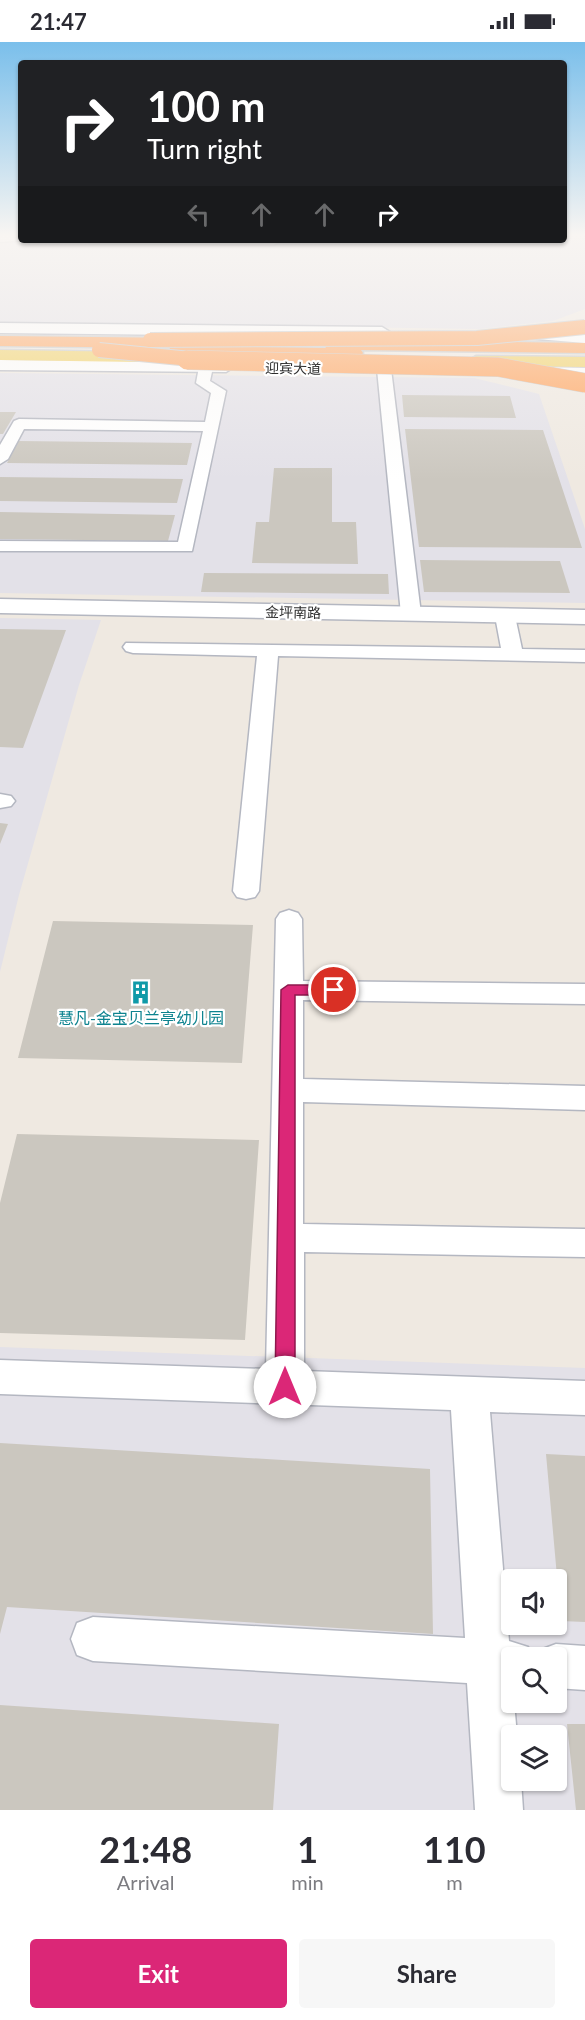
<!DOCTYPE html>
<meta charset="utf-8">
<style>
body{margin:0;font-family:Lato,"Noto Sans SC",sans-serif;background:#f7f7f7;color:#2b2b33;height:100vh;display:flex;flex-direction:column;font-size:22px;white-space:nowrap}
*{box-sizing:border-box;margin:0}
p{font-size:20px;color:#7c7c81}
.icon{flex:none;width:33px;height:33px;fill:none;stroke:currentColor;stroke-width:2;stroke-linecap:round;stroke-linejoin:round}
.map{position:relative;height:1768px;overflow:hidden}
.details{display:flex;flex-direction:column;background:#fff;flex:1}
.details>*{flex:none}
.hud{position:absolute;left:18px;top:18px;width:549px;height:183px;border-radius:6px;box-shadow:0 2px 4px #0004;background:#202124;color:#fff;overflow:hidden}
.fabs{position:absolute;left:501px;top:1527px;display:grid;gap:12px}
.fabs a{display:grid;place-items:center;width:66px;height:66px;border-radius:6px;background:#fff;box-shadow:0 2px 4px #0004;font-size:30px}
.pin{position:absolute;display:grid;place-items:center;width:51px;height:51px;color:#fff;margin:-26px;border:3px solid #fff;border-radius:50%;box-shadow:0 2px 6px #0007}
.me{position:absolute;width:66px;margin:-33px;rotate:0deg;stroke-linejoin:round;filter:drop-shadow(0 0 4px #0008)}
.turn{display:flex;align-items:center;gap:21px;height:126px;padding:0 30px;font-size:27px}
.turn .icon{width:78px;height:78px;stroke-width:2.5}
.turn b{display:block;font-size:42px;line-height:51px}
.lanes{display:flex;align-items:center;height:57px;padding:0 30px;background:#0003;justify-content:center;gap:30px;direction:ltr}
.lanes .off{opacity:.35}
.eta{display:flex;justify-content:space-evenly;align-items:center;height:102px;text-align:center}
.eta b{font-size:36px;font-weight:700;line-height:42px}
.primary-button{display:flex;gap:12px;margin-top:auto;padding:12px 30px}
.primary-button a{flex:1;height:69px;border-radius:6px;background:#db2777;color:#fff;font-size:24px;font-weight:700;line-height:69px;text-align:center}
.primary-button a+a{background:#f7f7f7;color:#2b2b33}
.status{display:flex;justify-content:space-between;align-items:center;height:42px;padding:0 30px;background:#fff;direction:ltr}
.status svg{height:16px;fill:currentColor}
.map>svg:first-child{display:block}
</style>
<div class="status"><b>21:47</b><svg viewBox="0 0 49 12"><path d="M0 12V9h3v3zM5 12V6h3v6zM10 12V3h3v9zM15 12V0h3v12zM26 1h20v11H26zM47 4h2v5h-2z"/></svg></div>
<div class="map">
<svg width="585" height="1768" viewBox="0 0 585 1768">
<rect width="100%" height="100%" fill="#efe9e1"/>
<path fill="#e3e1e8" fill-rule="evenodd" d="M0,191h21v7h543v-7h21v76l-32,12 -74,8 -479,-7z
M0,331l474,5 65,16 46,135v74l-585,-10z
M0,576l101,2 -22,65 -60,210 -19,77z
M0,1305l585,21v442h-585zM512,1538h44v44h-44zM512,1616h44v44h-44zM512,1694h44v44h-44z"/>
<path fill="#cbc7bf" d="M402,353l108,1 6,22 -112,-1z
M0,370h16l-13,22h-3z
M405,387l138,1 39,118 -163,-1z
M18,399l174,2 -5,22 -180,-2z
M274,426h58v54h24l2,42 -106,-1 4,-41h13z
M0,435l183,2 -6,24 -177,-2z
M0,470l175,3 -7,26 -168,-2z
M420,518l140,1 10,32 -146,-1z
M204,531l184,1 1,20 -188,-2z
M0,587l66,1 -43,118 -23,-1z
M0,781l8,1 -8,20z
M53,879l200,4 -11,138 -224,-5z
M17,1092l242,6 -14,200 -245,-7v-130z
M0,1401l430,26 3,165 -426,-27 -7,27z
M546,1412l39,2v166l-24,-1z
M0,1663l279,19 -6,86h-273z
M567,1682h18v86h-9z"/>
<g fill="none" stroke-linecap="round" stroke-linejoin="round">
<defs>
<path id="street" d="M0,194h21v4h5l-26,2z
M85,198h193l1,2 -5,3 -184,-2z
M206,321l7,4 -3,14 16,10 -34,160h-192v-10l178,1 25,-111 -179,-2 -16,30 -8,5v-19l14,-24 5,-2 186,3 6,-29 -15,-10 3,-16z
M384,323l7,4 30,245 -10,6 -10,-6 -24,-245z
M505,568l10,6 7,33 63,1v12l-307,-6 -19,235 -4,6 -9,2 -9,-2 -4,-6 24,-235 -124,-3 -7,-2 -3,-4 3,-4 375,5 -6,-32z
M0,752l11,2 4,5 -4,5 -11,2z
M289,868l9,3 4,6 1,62 282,3v20l-282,-4v79l282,7v24l-282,-8v122l282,5v28l-281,-5v119l281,10v34l-95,-3 19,229 19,6 4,11h-20v44h2l3,34h-5v44h9l2,30h-48l-8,-127 -374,-22 -16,-6 -6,-16 6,-16 16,-6 372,21 -14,-228 -451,-16v-34l266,9 10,-450 4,-6z
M556,1602l29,2v44l-29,-2v-30h-19l3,-8z"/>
<path id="secondary" d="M0,281l382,4 8,5 -8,5 -382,-4z
M518,287l67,4v10l-73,-6 -2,-3 2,-3z
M0,318l226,2 8,5 -8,5 -226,-2z
M536,325l49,1v10l-55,-2 -2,-4 2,-4z
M0,557l585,11v14l-585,-11z"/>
<path id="primary" d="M0,308l139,2 8,5 -8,5 -139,-2z
M476,314l109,1v10l-115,-2 -2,-4z"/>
<path id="highway" d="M0,294l187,2 6,2 2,3 -2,3 133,2 -2,-3 2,-3 6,-2 253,3v10l-224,-3 2,3 -2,3 -6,2 -179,-2 -6,-2 -2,-3 2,-3 -170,-2z"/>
</defs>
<use href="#street" stroke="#b4b7c1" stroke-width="3"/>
<use href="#secondary" stroke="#b4b7c1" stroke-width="3"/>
<use href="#primary" stroke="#c9c9c9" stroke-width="3"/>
<use href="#highway" stroke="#c9c9c9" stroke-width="3"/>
<use href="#street" fill="#fff" fill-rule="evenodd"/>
<use href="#secondary" fill="#fff" fill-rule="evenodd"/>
<use href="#primary" fill="#f2d163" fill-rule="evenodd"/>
<use href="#highway" fill="#ffa35c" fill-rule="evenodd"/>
<defs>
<path id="highway-bridge-far1" d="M150,298l327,-2 108,-11
M99,308l112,11"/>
<path id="highway-bridge" d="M187,318l311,7 87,16"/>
</defs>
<use href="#highway-bridge-far1" stroke="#c9c9c9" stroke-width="16" stroke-linecap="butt"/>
<use href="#highway-bridge" stroke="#c9c9c9" stroke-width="20" stroke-linecap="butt"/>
<use href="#highway-bridge-far1" stroke="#ffa35c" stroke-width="14"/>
<use href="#highway-bridge" stroke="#ffa35c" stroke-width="19"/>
</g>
<linearGradient id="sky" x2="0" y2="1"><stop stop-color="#7abfeb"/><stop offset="0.44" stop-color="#f8f5f2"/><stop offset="1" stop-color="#f8f5f2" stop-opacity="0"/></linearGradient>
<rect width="585" height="438" fill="url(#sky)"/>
<path fill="#db2777" stroke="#8e194d" stroke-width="1.5" d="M288,943h46l7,5 -7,5h-39v392l-3,6 -7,3 -7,-3 -3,-6 6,-397z"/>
<defs>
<symbol id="building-bare" viewBox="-9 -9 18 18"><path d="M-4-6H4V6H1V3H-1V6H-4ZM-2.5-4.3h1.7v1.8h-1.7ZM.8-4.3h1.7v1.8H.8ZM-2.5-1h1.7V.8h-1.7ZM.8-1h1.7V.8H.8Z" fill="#0f9aa8" stroke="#fff" stroke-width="2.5" paint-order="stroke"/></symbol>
</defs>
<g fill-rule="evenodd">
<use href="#building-bare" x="124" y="934" width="33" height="33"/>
</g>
<g text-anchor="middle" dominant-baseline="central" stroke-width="4.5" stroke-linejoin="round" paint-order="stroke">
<g font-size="14" fill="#2e2e2e" stroke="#fff">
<text transform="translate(293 326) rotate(1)">迎宾大道</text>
<text transform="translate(293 570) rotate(1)">金坪南路</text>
</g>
<g font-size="16" fill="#0d838f" stroke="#fff">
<text x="141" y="975">慧凡-金宝贝兰亭幼儿园</text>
</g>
</g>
</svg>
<div class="fabs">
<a><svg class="icon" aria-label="sound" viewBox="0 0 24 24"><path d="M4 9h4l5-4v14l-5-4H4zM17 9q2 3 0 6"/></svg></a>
<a><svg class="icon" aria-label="search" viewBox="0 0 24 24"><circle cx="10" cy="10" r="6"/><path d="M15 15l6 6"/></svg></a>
<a><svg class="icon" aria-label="layers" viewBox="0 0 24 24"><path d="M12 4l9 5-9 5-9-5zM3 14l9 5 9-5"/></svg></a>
</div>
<div class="pin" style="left:334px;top:948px;background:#d93025"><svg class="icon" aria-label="arrive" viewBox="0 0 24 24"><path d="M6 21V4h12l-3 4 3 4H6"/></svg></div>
<svg class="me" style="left:285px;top:1345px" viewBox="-20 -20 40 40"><circle r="19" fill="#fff"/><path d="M0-13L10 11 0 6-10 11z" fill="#db2777"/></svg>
<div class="hud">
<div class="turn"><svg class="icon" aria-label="right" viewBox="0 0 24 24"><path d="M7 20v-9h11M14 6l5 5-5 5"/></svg><div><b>100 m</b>Turn right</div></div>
<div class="lanes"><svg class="icon off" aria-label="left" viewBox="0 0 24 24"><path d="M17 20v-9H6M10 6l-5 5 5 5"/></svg><svg class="icon off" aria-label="ahead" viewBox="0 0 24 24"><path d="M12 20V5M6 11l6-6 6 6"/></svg><svg class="icon off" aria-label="ahead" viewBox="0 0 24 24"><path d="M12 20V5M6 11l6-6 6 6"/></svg><svg class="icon" aria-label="right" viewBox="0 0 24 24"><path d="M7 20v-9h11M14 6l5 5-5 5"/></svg></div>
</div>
</div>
<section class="details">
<div class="eta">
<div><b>21:48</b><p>Arrival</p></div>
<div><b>1</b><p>min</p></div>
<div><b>110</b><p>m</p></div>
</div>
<div class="primary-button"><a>Exit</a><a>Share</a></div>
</section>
